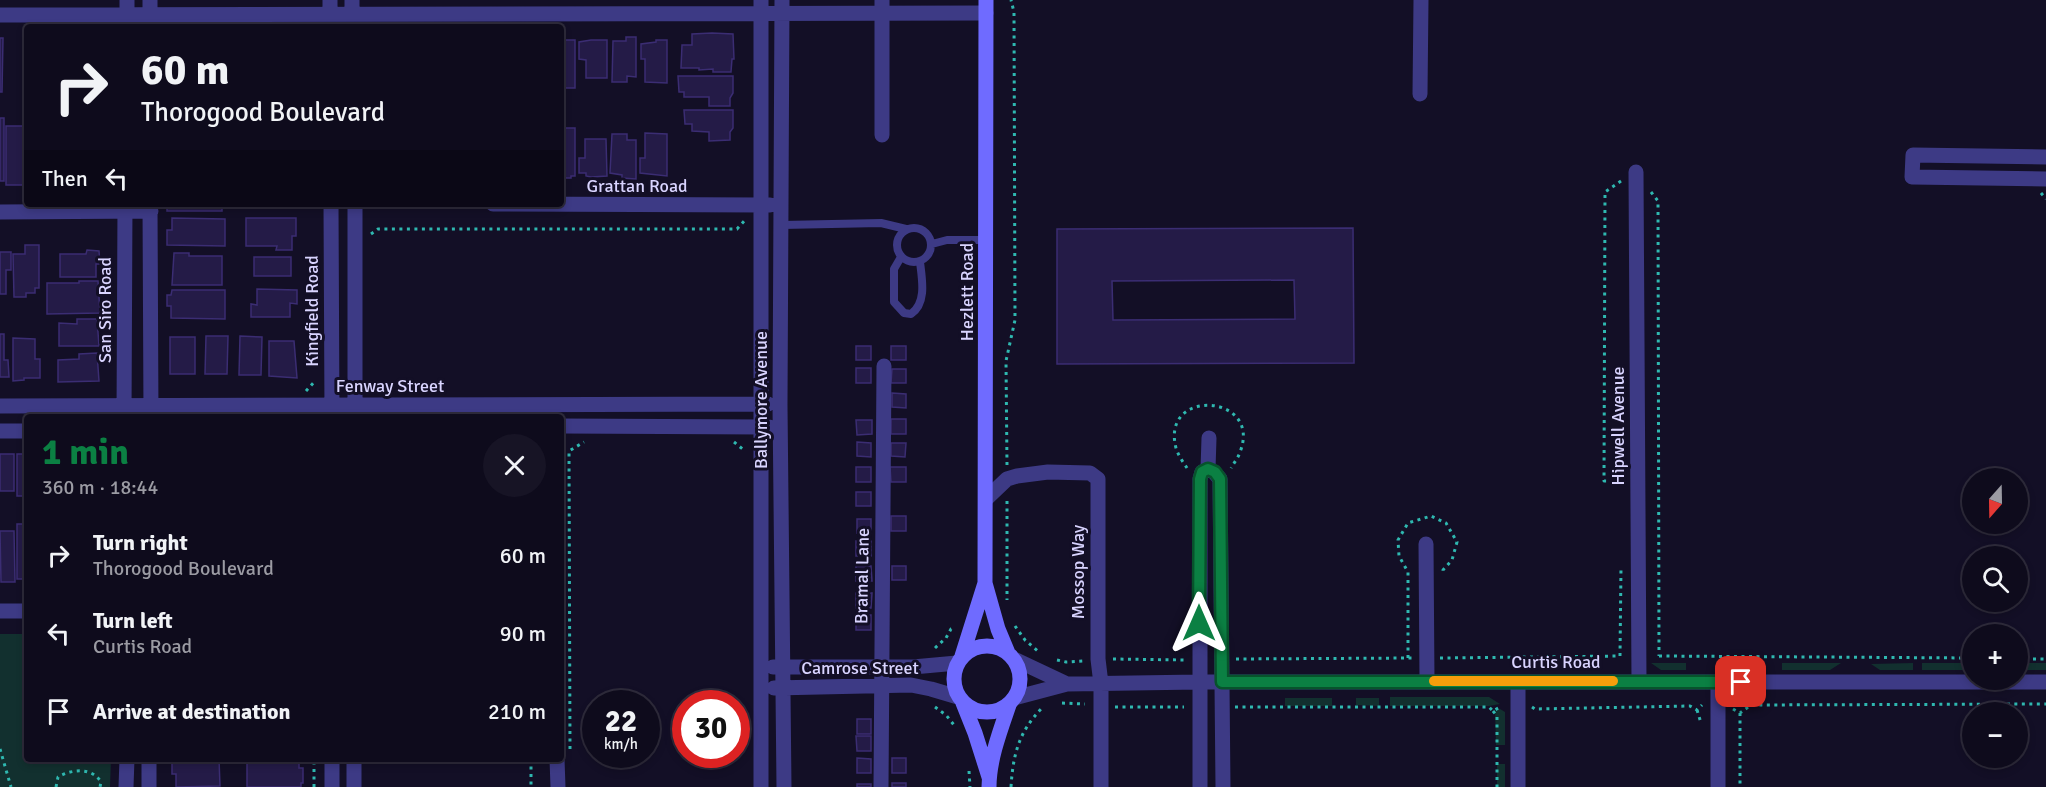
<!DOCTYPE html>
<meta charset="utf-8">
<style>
body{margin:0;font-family:Signika,sans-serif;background:#171425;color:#f1f3f6;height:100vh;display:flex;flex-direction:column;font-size:22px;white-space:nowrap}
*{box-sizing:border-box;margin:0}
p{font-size:20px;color:#9b9ba3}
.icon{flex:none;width:33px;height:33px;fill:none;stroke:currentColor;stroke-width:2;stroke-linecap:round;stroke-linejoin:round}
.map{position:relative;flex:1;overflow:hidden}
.side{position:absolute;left:24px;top:414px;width:540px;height:348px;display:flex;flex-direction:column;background:#0e0b1c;border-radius:6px;box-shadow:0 3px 9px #0003,0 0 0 2px #2e2b3b}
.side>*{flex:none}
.top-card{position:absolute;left:24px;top:24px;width:540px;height:183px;border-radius:6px;box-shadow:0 3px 9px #0003,0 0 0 2px #2e2b3b;background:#0e0b1c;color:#f1f3f6;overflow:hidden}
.needle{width:39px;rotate:200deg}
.controls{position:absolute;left:1962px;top:468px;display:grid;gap:12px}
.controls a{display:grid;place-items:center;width:66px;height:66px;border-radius:50%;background:#0e0b1c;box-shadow:0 3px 9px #0003,0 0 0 2px #2e2b3b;font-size:30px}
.speed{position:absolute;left:582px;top:690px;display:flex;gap:12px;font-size:30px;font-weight:700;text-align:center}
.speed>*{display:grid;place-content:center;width:78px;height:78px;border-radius:50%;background:#0e0b1c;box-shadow:0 3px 9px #0003,0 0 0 2px #2e2b3b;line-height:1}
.speed small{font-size:15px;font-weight:400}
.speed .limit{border:9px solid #d22;background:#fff;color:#111}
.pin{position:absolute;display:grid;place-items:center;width:51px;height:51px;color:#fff;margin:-26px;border-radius:12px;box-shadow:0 3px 9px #0006}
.me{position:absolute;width:66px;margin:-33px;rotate:0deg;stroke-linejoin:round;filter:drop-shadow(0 0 4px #0008)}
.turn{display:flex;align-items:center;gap:21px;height:126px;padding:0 18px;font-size:27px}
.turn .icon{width:78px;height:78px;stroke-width:2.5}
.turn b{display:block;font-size:42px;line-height:51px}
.then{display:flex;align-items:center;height:57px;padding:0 18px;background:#0003;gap:12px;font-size:22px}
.round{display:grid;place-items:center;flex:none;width:63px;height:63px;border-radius:32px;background:#171425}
.headline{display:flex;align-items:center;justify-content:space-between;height:102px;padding:0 18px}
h1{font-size:36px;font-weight:700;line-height:45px;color:#0b8043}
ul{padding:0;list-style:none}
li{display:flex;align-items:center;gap:18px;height:78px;padding:0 18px}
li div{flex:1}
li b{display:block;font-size:22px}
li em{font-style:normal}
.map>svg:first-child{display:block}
</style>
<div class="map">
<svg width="2046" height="787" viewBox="0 0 2046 787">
<rect width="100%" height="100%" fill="#130f26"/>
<path fill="#12302f" d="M0,634h27v125h84l-1,28h-110z
M1651,663h35v7h-25z
M1732,663h24v7l-24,-1z
M1782,663h59l-11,7h-48z
M1913,663v7h-33l-9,-6z
M1922,663h50v7h-50z
M2023,663h23v7h-23z
M1390,697h99l11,7 -11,2h-99z
M1285,698h47v8h-47z
M1356,698h23v8l-23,-1z
M1500,709l5,3v33h-9l-1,-34z
M1497,764h8v23h-8z"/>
<path fill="#241b47" stroke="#3b2d73" stroke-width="1.5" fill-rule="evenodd" d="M712,33l21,1 1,25h-2l-1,13h-18v-3l-14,1v-2h-18l1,-23h10v-11z
M626,37h10v40l-9,-1v6h-15l1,-41h13z
M0,38h3l-1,54h-2z
M565,40h10v48h-13l-1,-46h4z
M591,40h16v38h-21v-18l-7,-1v-17z
M656,40h11v43l-22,-1v-23h-4v-15l15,-2z
M678,76h55v17l-3,5v8h-21v-9h-25v-5h-5z
M684,110h49v18l-3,4v8l-21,1v-9l-17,-1v-7h-7z
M0,118h4v63h-4z
M6,126h21v55h-2v4h-19z
M561,128h14v48h-4v2h-10z
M645,133l22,1v42l-27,-3v-15h5z
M612,134h15v6h9v39l-14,-1v-3l-12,-2z
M585,139h21l1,37 -16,1 -5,-1v-3h-7v-15h6z
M167,204h55v7h-55z
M252,204h41v4h-40z
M172,218l53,1v27l-58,-1v-15h5z
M246,218h50v18h-4v14h-16l1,-4h-31z
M1353,228l1,135 -297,1v-135zM1294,280l1,39 -182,1 -1,-39z
M25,245h14v43h-4v5h-9v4h-12l-1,-43h12z
M87,250l12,1 1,13h-4v13h-36v-23h26z
M0,252h11v18h-5v24h-6z
M174,253h15v3h33v29h-50z
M254,257h37v19h-37z
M79,281h19l2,32 -53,1v-31h32z
M257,289l40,1v14l-7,-1v14h-39v-13l6,1z
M172,290h53v29l-54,-1v-12h-4v-11h4z
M77,319h20l2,27h-40v-23l18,1z
M0,334h4v26h4l1,17h-9z
M206,336h22l-1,38h-22z
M240,336l22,1 -1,38h-22z
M170,337h25v37h-25z
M13,338l22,1v20h5v19h-16v2l-11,1z
M269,341h25l3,37 -28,-2z
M856,346h15v14h-15z
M891,346h15v14h-15z
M97,353l2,28 -41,1v-22l21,-1v-5z
M856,368h15v15h-15z
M892,369h14v14h-15z
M892,393l14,1v14l-14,-1z
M891,419h15v15h-15z
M856,420h16v14l-15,1z
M857,442l14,1v14l-14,-1z
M891,443h15l-1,14 -14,-1z
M0,454h14v37h-14z
M17,454h10v42h-10z
M856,467h15v15h-15z
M890,467h16v15h-15z
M856,492h15v14h-15z
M891,516h15v15h-15z
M857,519h14v14h-14z
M17,524h10v55h-10z
M0,531h14l1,51h-14z
M856,541h15v15h-15z
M856,566h15l1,15h-16z
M892,566h14v14h-14z
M856,593h16l-1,15h-15z
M856,615h15v15h-15z
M857,719h14v15h-14z
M856,736h15v15h-14z
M857,758l14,1v14h-14z
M892,758h14v15h-14z
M172,759h47l1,27 -44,1v-13h-4z
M247,759h52v9h4v15h-2v4h-54z
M892,783h14v4h-14z
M857,784h14v3h-14z"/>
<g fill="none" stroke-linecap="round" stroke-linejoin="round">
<path stroke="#2fb8b0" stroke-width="3" stroke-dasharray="3 4.5" stroke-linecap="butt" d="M1621,181l-16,11 -1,289h18v2
M1651,192l7,9 1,455
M2041,193l5,6
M371,234l7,-5h359l9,-10
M306,391l10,-11
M734,442l11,9
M1007,465l-1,-104 9,-41 -1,-308 -3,-12
M1187,468c-4,-6 -9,-13 -11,-20 -16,-61 87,-54 64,4 -2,6 -6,11 -9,16
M1007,501v99
M1015,626l10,14 14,12
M935,648l11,-10 5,-9 4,-1
M1620,656l1,-89
M1659,656l313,2
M1408,658v-86l-9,-16 -1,-16 10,-17 23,-7 15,7 11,19 -5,18 -9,10v3
M1440,658l180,-2
M1113,659l72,1
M1236,659l177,-1
M2018,659h28
M1057,660l9,2 17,-1
M1062,703l23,1
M935,707l11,8 8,10
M1115,707h69
M1235,707h254l4,4 9,-5
M1532,707l3,2 155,-3 7,4 5,-5
M1733,709l7,4 11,-8 295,-1
M1697,710l4,13
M1493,711l4,5v71
M1740,713v74
M0,749l11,38
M570,749l-1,-298 15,-9
M531,759v28
M969,771l1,16
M56,787l2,-10c14,-8 34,-10 43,5l-1,5
M314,787v-28
M1011,787c2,-33 8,-56 32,-80"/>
<path stroke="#3d3a85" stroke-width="8" d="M782,225l99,-2 25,6
M897 245a17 17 0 1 1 34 0a17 17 0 1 1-34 0Z
M932,244l15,-4h40
M901,257l-7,12v33l10,11 7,1c16,-11 11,-35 9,-52"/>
<path stroke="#3d3a85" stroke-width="15" d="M150,0v27
M330,0v27
M352,0v27
M782,0l-2,405 4,382
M0,15l986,-2
M127,27v-27
M1420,94l1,-94
M882,135v-135
M2046,157l-133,-2 -1,22 134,2
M1636,172l3,509
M150,204l1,213
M331,204l1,213
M355,204v213
M493,204l277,1
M0,212l151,-1
M0,406l768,-2
M124,417l1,-213
M561,426l208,1
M0,431h27
M1208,469l1,-31
M986,499l21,-20 10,-3 31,-4 42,1 8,6v180l3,25v103
M1426,544l1,137
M0,611h27
M1014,659l53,25
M773,667h140l44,-4
M1518,682v105
M774,688l137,-3 20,4 27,8
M1014,698l53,-14 132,-2h847
M149,759v28
M332,759v28
M557,759l1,28
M126,787l1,-28
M354,787v-28
M761,787v-787
M881,787l3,-421
M1200,787v-308l2,-7 6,-3 6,3 6,7 3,308
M1718,787v-105"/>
<path stroke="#6f6bff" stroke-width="15" d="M985,583l13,46 10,24
M954 679a33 33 0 1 1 66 0a33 33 0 1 1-66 0Z
M962,656l23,-73 1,-583
M963,703l12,30 14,44
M989,787c0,-27 11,-56 20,-82"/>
</g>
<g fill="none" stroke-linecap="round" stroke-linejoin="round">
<defs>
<path id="route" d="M1199,623l1,-144 2,-7 6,-3 7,3 5,7 2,203h519"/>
</defs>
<use href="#route" stroke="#07532c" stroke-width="15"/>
<use href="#route" stroke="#0b8043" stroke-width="10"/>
<path stroke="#f59e0b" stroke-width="10" d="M1434,681h179"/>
</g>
<g text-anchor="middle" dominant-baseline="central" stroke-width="6" stroke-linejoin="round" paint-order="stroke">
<g font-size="18" fill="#d9d4ff" stroke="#130f26">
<text x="637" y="186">Grattan Road</text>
<text transform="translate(967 292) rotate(-90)">Hezlett Road</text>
<text transform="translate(105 310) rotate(-90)">San Siro Road</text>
<text transform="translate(312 311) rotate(-90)">Kingfield Road</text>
<text x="390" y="386">Fenway Street</text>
<text transform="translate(761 400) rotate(-90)">Ballymore Avenue</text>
<text transform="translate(1618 426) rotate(-90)">Hipwell Avenue</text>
<text transform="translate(1078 572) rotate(-90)">Mossop Way</text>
<text transform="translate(862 576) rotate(-89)">Bramal Lane</text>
<text x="1556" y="662">Curtis Road</text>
<text x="860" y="668">Camrose Street</text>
</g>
</g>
</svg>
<div class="controls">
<a><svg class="needle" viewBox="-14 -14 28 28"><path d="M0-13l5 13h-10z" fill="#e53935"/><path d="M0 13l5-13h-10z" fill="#9b9ba3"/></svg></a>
<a><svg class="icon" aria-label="search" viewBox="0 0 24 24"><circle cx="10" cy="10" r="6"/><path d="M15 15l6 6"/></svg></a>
<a>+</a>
<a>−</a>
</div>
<div class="speed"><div>22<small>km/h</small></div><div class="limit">30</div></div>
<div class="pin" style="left:1741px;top:682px;background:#d93025"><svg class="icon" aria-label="arrive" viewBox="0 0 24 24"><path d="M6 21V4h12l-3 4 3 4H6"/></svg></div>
<svg class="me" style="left:1199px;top:623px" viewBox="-20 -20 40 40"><path d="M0-17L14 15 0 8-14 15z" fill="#0b8043" stroke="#fff" stroke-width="4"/></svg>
<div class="top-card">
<div class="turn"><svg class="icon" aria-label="right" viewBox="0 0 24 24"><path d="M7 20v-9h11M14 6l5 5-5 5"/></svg><div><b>60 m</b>Thorogood Boulevard</div></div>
<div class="then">Then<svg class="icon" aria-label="left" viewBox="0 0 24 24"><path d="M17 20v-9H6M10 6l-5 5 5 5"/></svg></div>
</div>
<section class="side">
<div class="headline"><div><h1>1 min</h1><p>360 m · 18:44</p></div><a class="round"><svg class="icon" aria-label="close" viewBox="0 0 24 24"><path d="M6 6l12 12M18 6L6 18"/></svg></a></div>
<ul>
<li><svg class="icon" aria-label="right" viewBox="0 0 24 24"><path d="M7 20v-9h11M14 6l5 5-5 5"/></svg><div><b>Turn right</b><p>Thorogood Boulevard</p></div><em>60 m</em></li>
<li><svg class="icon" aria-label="left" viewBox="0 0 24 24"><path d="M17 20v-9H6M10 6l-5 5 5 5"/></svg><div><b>Turn left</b><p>Curtis Road</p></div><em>90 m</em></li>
<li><svg class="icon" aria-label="arrive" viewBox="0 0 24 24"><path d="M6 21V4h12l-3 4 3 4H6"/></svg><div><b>Arrive at destination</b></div><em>210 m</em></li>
</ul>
</section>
</div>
